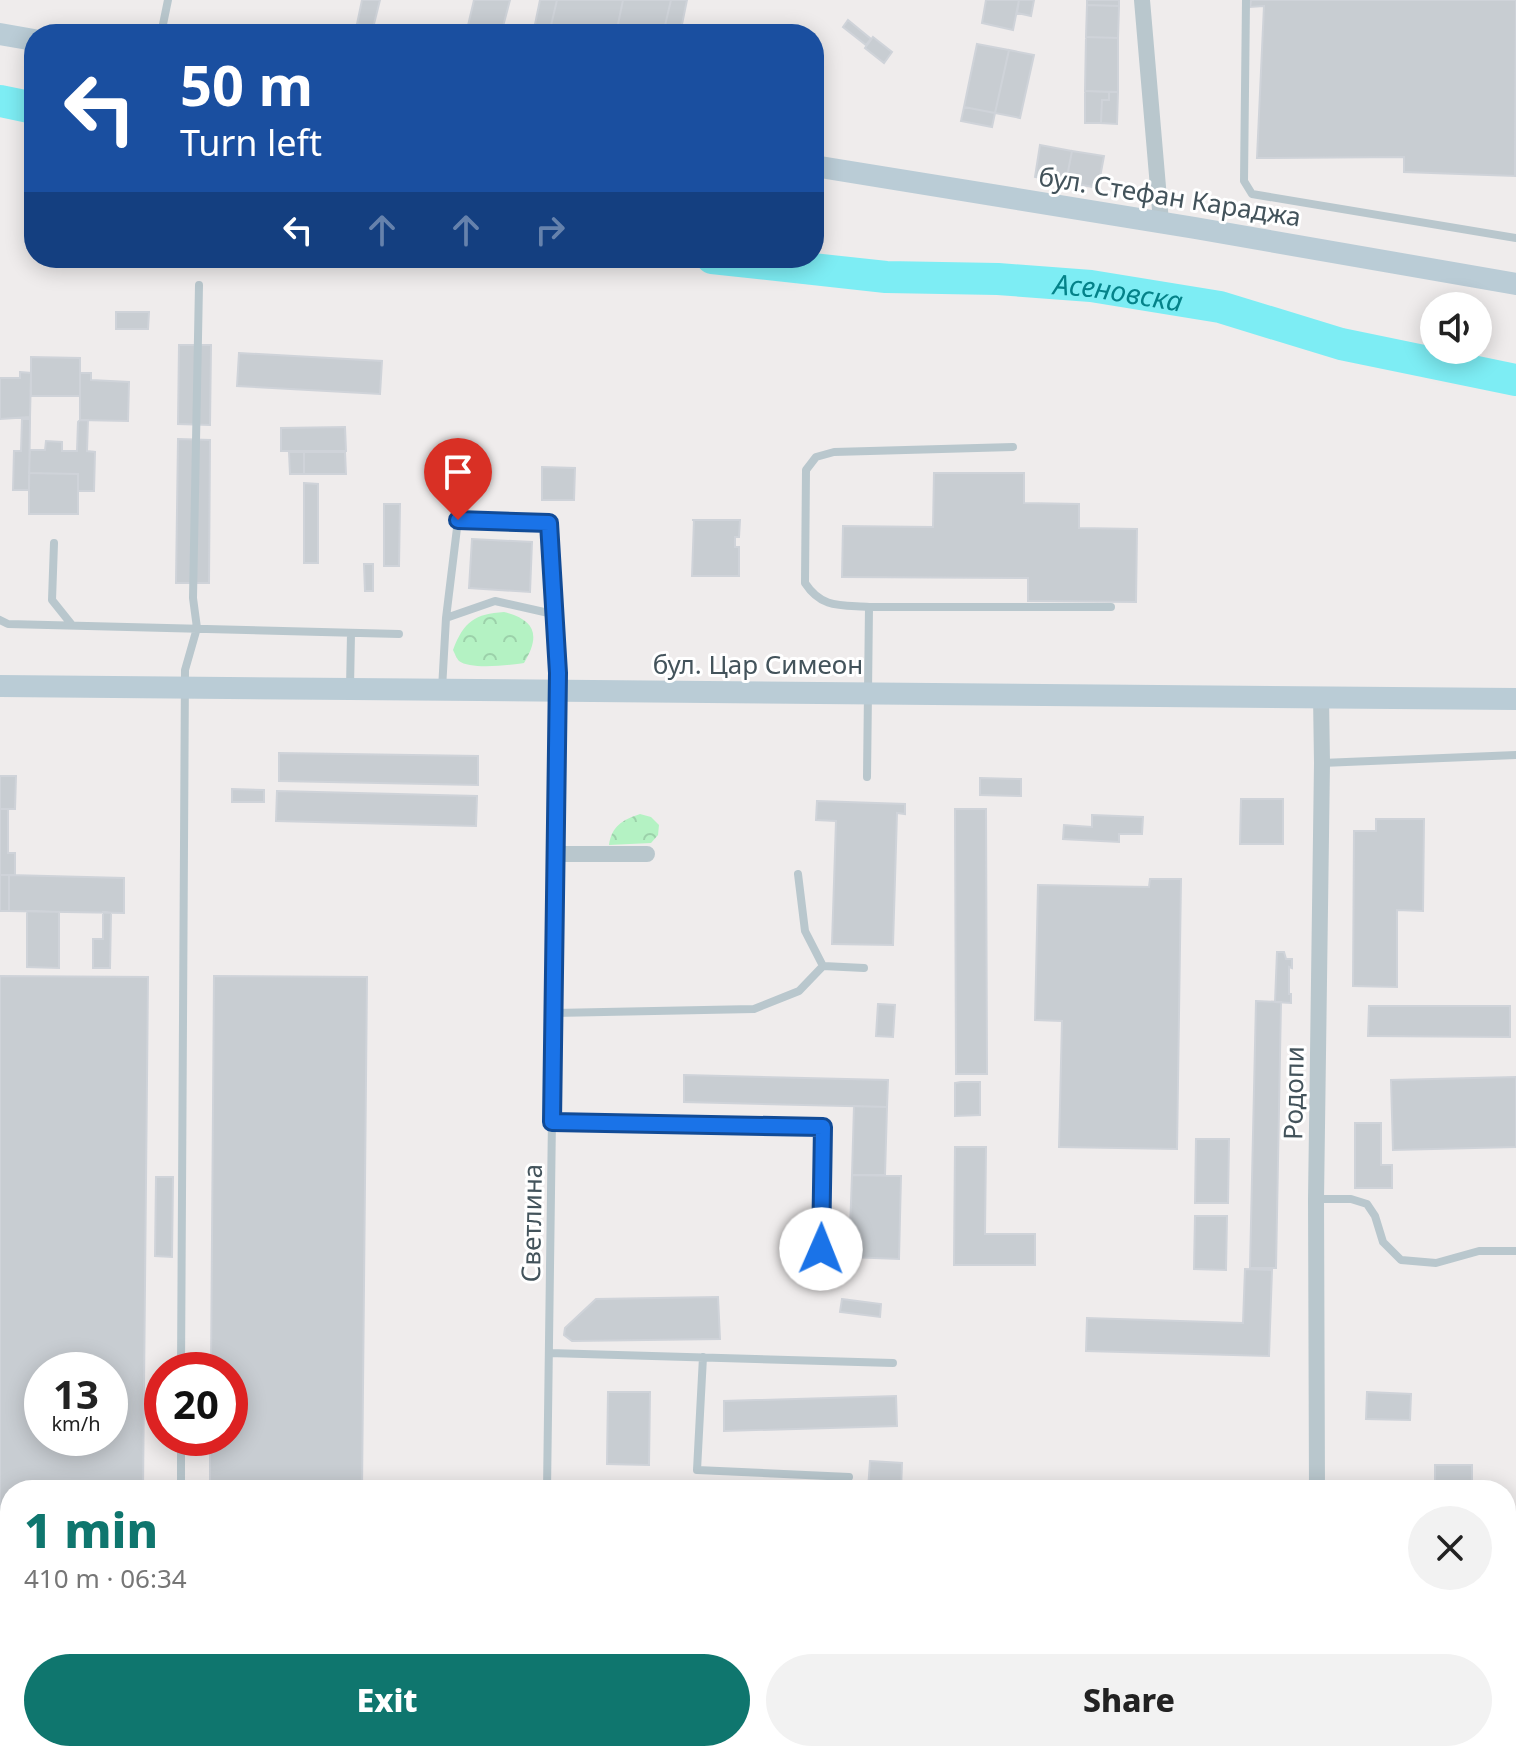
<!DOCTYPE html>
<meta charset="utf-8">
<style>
body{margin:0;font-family:"Noto Sans",sans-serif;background:#f2f2f2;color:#222;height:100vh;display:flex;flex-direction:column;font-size:30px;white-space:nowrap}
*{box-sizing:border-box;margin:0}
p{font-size:26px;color:#767676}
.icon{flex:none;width:44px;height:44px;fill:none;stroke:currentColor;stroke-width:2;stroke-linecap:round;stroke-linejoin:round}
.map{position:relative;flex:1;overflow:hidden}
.details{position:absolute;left:0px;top:1480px;width:1516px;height:282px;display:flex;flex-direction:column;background:#fff;border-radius:32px 32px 0 0;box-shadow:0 4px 20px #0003}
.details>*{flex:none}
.banner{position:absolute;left:24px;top:24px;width:800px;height:244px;border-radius:32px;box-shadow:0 4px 20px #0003;background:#1a4fa0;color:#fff;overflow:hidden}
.buttons{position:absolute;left:1420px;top:292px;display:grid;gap:16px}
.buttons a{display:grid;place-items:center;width:72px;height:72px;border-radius:50%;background:#fff;box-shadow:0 4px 20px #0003;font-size:40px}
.speed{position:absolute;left:24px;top:1352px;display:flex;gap:16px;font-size:40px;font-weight:700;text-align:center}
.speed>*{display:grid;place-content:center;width:104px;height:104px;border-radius:50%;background:#fff;box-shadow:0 4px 20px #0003;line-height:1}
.speed small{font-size:20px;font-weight:400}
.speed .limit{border:12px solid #d22;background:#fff;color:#111}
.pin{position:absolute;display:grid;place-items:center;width:68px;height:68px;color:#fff;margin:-82px -34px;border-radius:50% 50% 50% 0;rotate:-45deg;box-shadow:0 0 8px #0007}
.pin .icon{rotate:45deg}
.me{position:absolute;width:88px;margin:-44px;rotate:1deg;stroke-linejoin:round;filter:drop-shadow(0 0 6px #0008)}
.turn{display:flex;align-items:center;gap:28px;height:168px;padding:0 24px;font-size:36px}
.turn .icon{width:104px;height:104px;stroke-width:2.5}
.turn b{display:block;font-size:56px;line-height:68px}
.lanes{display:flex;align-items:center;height:76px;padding:0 24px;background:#0003;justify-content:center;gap:40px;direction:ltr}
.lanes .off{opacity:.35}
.round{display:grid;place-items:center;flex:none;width:84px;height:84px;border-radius:42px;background:#f2f2f2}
.head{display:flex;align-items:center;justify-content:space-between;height:136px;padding:0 24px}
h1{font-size:48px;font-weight:800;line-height:60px;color:#0f766e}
.cta{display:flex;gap:16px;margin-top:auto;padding:16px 24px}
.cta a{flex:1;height:92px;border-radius:48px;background:#0f766e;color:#fff;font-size:32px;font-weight:800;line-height:92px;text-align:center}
.cta a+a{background:#f2f2f2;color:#222}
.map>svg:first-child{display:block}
</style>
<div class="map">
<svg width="1516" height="1761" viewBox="0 0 1516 1761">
<defs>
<pattern id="forest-crowns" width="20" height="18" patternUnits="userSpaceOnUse" patternTransform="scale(2)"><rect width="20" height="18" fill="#b4f2c3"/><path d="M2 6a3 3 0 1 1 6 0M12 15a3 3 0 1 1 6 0" fill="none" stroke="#9cd1aa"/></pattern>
</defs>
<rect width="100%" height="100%" fill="#efecec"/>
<path fill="url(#forest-crowns)" d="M504,612c31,8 37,23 20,51 -13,2 -54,7 -65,-2 -2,-2 -5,-9 -6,-11 11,-29 22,-36 51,-38z
M640,814l11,3 8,8 -1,10 -7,8 -42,2c3,-19 13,-25 31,-31z"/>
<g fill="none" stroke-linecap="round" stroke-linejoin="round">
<g stroke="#7dedf4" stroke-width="32">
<path d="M0,101l34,7"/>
<path id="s1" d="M712,258l174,19 112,2 93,7 129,21 121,37 175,36"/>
</g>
</g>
<path fill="#c8cdd2" stroke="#cfd3d9" stroke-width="2" fill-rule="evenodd" d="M362,0h18l-7,28 -16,-4z
M474,0h36l-9,34h-35z
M540,0h17l-8,34h-16z
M557,0h66l-7,34h-67z
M623,0h48l-8,34h-47z
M671,0h16l-7,34h-17z
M986,0h33l-6,30 -31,-7z
M1019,0h15l-3,16 -14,-3z
M1087,0h32v6l-32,-1z
M1251,0h265l-1,176 -111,-4v-15l-147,1 7,-152 -14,1z
M1087,5l32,1 -1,32 -32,-1z
M848,20l23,19 -5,6 -23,-18z
M873,37l19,15 -8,11 -19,-15z
M1086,37l32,1v54l-33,-1z
M977,44l32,6 -14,63 -31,-6z
M1009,50l25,5 -14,63 -25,-5z
M1085,91l24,1v8h-7l-1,23h-16z
M1109,92h9l-1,32 -16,-1 1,-23h7z
M964,107l31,6 -3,14 -31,-6z
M1040,145l32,6 -6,31 -31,-5z
M1072,151l32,5 -6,32 -32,-6z
M116,312h33l-1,17h-32z
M179,345h32l-1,80 -32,-1z
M239,353l143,8 -2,33 -143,-8z
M31,357l49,1v38h-49z
M20,372l11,1 -1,44 -30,2v-41h20z
M80,373h11v7l38,2 -1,39 -48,-1z
M22,419h8v3l-1,68h-16l1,-39h7z
M80,420h8l-1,31 8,1 -1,39h-16v-17l-49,-1 1,-23h15l1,-9 16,1v9h15l1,-29z
M345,427l1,24h-65v-23z
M178,439l32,1 -1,143h-33z
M289,452h15v22h-14z
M304,452h41l1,22h-42z
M542,467l33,1 -1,32h-32z
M29,473l49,1v40h-49z
M934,473h90v30l55,1v24l58,1 -1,73 -108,-1v-23l-186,-1 1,-51 90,1z
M304,483l14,1v79h-14z
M384,504h16l-1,62h-15z
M692,520h48l-1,17h-4v10h4v29h-47l2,-56z
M472,539l60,3 -2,50 -61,-4z
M364,564h9v27h-8z
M279,753l199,3v29l-199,-4z
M0,776h16l-1,33h-15z
M980,778l41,1v17l-41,-1z
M232,789l32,1v12h-32z
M277,791l200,5 -1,30 -200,-5z
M1241,799h42v45h-43z
M817,801l88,3v10l-8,-1 -4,132 -61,-1 4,-123 -20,-1z
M0,809h8v44h7v22h-15z
M955,809h31l1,265h-31z
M1092,815l51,2 -1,17h-23v8l-56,-3 1,-14 28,2z
M1376,819h48l-1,92 -26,-1v77l-44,-1 1,-155h22z
M0,875h9v36h-9z
M9,875l115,3v35l-115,-2z
M1150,879h31l-4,270 -118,-2 3,-126 -27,-1 3,-135 111,2z
M27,911l32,1v56l-32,-1z
M103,912l8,1 -1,55h-17v-29h10z
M1277,952h7l2,7h6v9l-3,-1v27h2v9l-16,-1z
M0,976l148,1 -5,513h-133v57h-10zM42,1370h68v68h-68z
M214,976l153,1 -5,513h-152v-52h20v-68h-19z
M1256,1001l25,1 -5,266h-26z
M878,1004l17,1 -2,32 -17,-1z
M1369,1006h141v31l-142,-1z
M684,1075l204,5 -1,27 -203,-5z
M1516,1077v70l-123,3 -2,-70z
M961,1082h19v33l-25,1v-33z
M854,1106l33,1 -2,68h-33z
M1355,1123h26v42h11v23h-37z
M1196,1139h33l-1,64h-33z
M955,1147h31l-1,87h50v31h-81z
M852,1175l49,1 -2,83 -50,-2z
M156,1177h17l-1,80 -17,-1z
M1195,1216h32l-1,54 -32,-1z
M1245,1269l27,1 -3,86 -183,-5 1,-33 156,5z
M718,1297l2,42 -148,2 -8,-6 1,-7 31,-29z
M842,1299l39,5 -1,13 -40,-5z
M608,1392h42l-1,73 -42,-1z
M1367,1392l44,2 -1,26 -44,-1z
M896,1396l1,30 -173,5v-30z
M870,1461l32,2 -1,27h-33z
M1435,1465h37v20h-37z
M816,1752h65v9h-65z
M901,1752h29v9h-29z"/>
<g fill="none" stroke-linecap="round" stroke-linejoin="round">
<path stroke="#6ad38f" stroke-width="3" stroke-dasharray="6 4" stroke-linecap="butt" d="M502,1761l7,-9"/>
<path stroke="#b9c7cd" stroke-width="8" d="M1246,0l-2,181 8,13 264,44
M161,34l7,-34
M1013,447l-179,5 -18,5 -10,13 -1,113c17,26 36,22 64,24h242
M54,543l-2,57 20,25
M446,618l12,-98 91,3 9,150 -11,817
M0,620l8,4 391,10
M350,688l1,-55
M442,689l4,-71 49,-17 58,13
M1322,763l194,-8
M867,777l2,-170
M798,874l7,57 18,35
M554,1013l200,-4 45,-18 24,-25 41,2
M552,1122l271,5 -2,122
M1317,1199h34l16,5 8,12 8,26 18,18 35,3 43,-12h37
M549,1353l344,10
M703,1357l-6,113 152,7
M181,1370l4,-700 12,-42 -4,-30 6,-313
M1317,1489l52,1
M181,1490v-52
M1506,1530l10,1
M0,1570l10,1
M1222,1752v9
M543,1761v-9
M1260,1761v-9"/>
<path stroke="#b9c7cd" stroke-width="16" d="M1142,0l19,222
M555,854h92
M1317,1490l-1,-291 6,-436 -1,-67
M1320,1752v9"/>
<path stroke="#baccd6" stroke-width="22" d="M0,34l34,6
M814,166l381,62 321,56
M0,686l1516,13"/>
</g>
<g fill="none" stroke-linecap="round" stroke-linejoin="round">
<defs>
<path id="route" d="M458,520l91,3 9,150 -6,449 271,5 -2,122"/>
</defs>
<use href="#route" stroke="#114b97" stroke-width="20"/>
<use href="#route" stroke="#1a73e8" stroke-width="14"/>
</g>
<g text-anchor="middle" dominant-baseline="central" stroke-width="6" stroke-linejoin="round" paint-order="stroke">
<g font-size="26" fill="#43535b" stroke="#fff">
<text transform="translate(1170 196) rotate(9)">бул. Стефан Караджа</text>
<text x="758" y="664">бул. Цар Симеон</text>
<text transform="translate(1293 1093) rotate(-89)">Родопи</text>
<text transform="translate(531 1223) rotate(-89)">Светлина</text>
</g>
<g font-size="28" font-style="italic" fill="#048289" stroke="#fff">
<text stroke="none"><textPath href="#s1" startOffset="408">Асеновска</textPath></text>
</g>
</g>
</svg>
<div class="buttons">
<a><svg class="icon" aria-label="sound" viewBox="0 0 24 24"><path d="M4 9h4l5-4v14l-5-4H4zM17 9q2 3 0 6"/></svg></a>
</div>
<div class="speed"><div>13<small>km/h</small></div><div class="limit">20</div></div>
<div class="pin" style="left:458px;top:520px;background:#d93025"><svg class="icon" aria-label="arrive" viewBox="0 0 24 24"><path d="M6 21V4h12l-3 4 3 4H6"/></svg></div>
<svg class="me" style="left:821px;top:1249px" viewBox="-20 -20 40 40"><circle r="19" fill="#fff"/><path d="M0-13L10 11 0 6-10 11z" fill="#1a73e8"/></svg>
<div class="banner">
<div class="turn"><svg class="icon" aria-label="left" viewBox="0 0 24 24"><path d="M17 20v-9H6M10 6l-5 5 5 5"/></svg><div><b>50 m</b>Turn left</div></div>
<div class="lanes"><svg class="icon" aria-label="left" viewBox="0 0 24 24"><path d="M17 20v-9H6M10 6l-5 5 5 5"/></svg><svg class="icon off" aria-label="ahead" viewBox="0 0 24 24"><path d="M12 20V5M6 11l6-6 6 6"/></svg><svg class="icon off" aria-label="ahead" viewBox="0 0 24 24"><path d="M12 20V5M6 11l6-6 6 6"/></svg><svg class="icon off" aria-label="right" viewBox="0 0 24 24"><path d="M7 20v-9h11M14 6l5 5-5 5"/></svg></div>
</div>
<section class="details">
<div class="head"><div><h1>1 min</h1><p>410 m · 06:34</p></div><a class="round"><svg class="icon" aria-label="close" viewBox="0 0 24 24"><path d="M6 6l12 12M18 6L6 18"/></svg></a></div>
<div class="cta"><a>Exit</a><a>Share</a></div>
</section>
</div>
